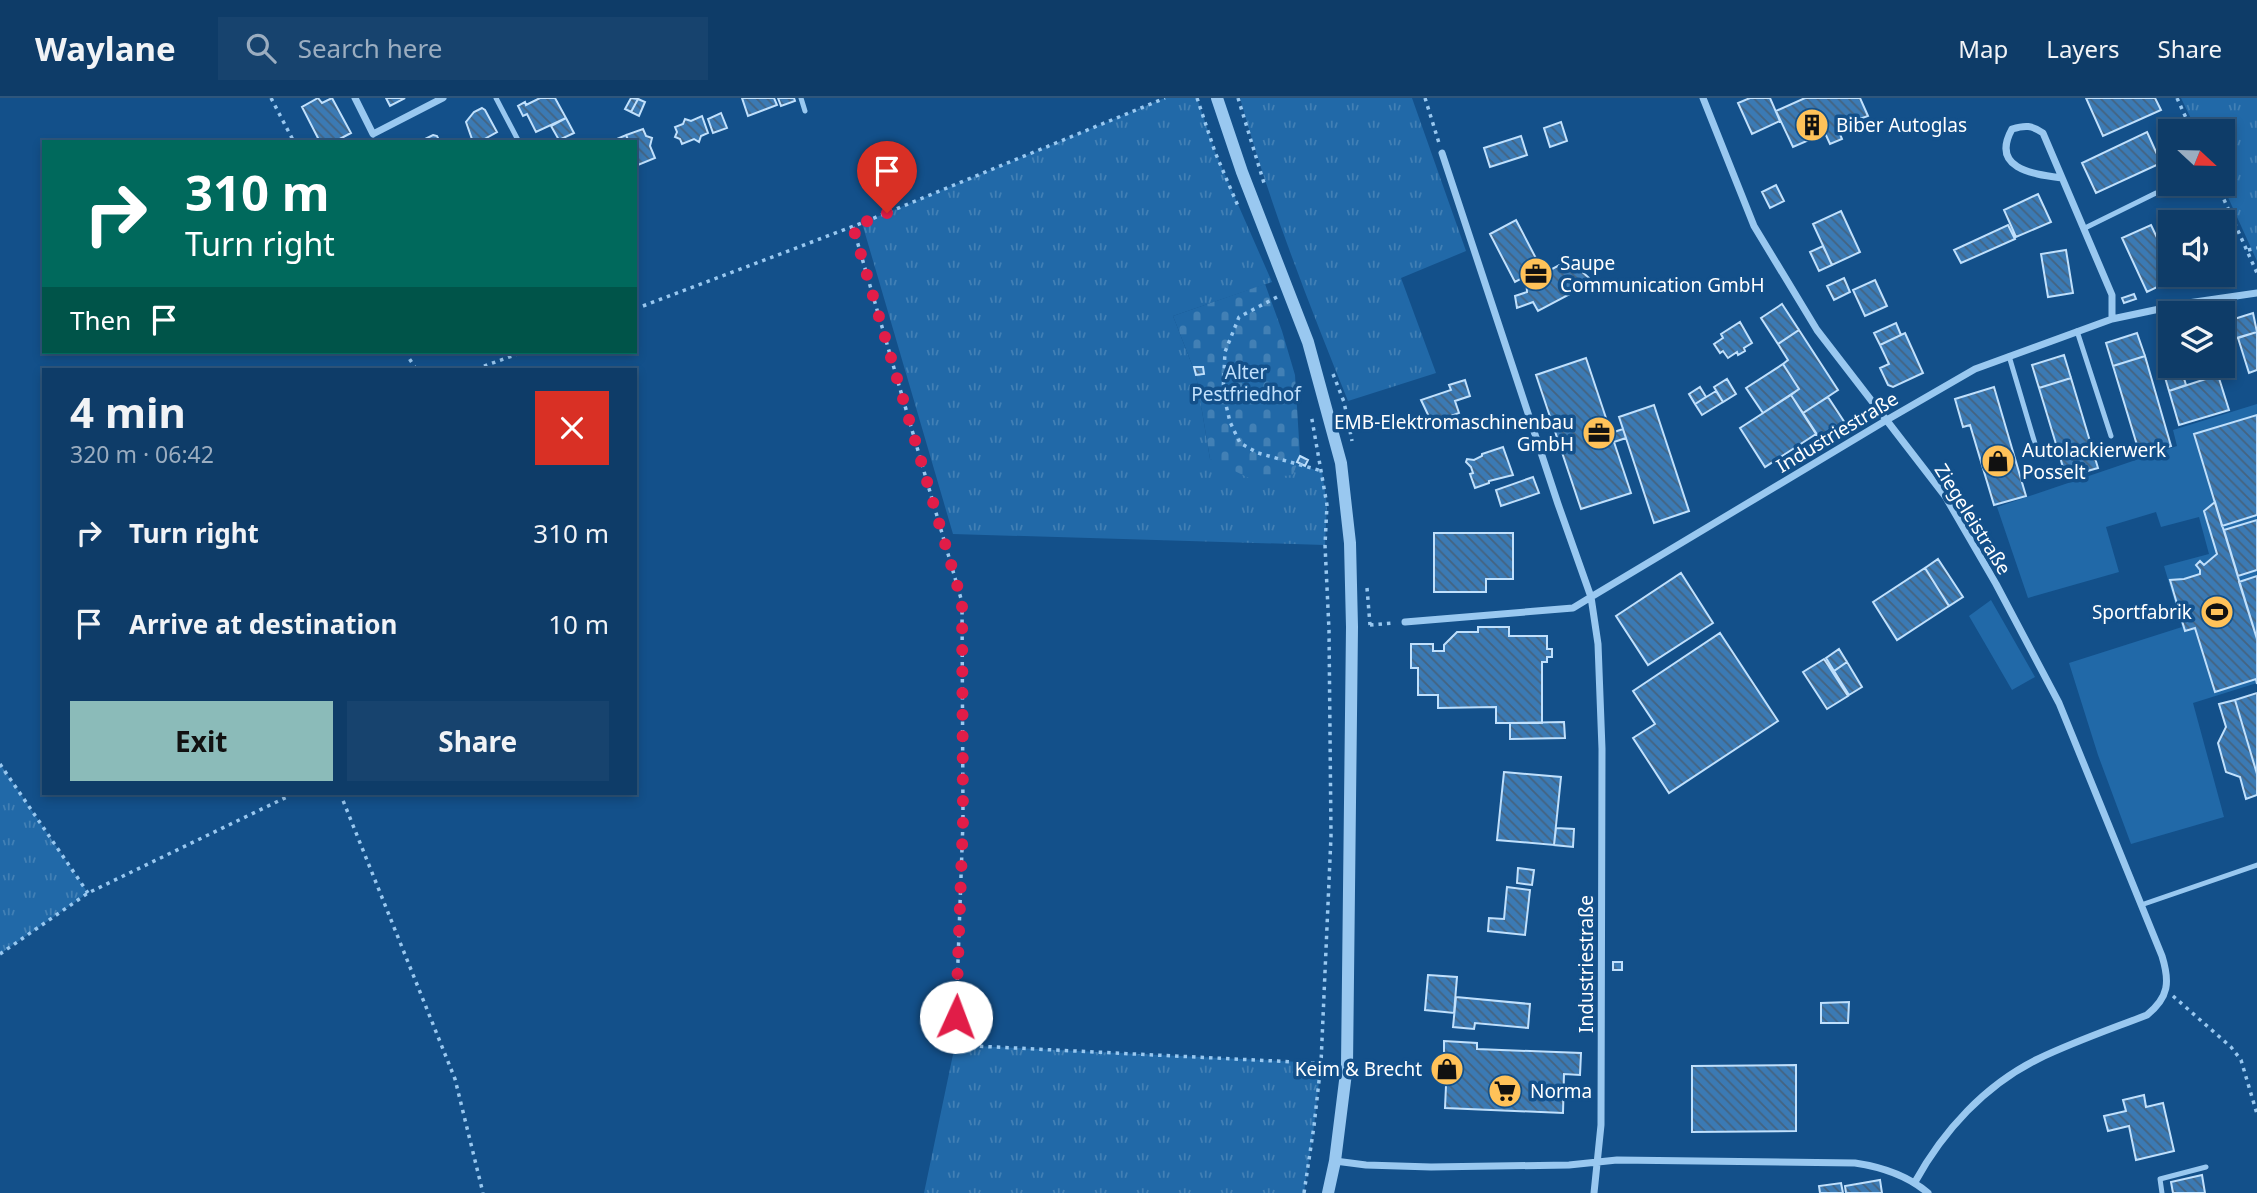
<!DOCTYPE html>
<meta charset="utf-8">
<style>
body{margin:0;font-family:"Noto Sans",sans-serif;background:#17436e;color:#f1f3f6;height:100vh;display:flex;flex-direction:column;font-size:26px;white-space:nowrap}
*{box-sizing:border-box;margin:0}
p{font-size:23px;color:#9badc0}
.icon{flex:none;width:38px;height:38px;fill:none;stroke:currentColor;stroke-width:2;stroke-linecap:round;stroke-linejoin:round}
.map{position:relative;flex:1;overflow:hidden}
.side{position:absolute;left:42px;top:270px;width:595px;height:427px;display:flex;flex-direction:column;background:#0e3c68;border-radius:0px;box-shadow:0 4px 10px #0003,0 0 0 2px #2e567c}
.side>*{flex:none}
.hud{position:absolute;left:42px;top:42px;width:595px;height:214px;border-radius:0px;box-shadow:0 4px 10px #0003,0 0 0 2px #2e567c;background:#00695c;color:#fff;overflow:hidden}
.needle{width:46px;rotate:112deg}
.controls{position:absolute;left:2158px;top:21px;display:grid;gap:14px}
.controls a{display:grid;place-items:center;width:77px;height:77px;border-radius:0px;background:#0e3c68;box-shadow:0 4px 10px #0003,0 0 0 2px #2e567c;font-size:35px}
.pin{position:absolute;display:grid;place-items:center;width:60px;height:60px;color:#fff;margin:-72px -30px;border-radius:50% 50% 50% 0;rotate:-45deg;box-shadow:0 0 7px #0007}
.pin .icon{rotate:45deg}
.me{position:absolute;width:77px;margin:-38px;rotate:2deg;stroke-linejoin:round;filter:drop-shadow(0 0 5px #0008)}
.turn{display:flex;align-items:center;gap:24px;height:147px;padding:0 28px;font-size:32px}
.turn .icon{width:91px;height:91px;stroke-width:2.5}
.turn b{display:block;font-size:49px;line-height:60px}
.then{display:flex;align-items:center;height:66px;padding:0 28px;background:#0003;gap:14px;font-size:26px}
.round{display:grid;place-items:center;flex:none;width:74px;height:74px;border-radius:0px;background:#17436e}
.summary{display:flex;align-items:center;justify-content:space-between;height:119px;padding:0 28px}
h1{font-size:42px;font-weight:700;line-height:52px}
.cta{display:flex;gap:14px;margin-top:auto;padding:14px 28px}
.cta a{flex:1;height:80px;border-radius:0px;background:#8bbbb9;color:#111;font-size:28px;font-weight:700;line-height:80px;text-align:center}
.cta a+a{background:#17436e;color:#f1f3f6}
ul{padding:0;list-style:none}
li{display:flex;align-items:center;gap:21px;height:91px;padding:0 28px}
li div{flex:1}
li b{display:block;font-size:26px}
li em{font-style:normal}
header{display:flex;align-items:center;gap:42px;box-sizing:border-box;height:98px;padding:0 35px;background:#0e3c68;border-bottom:2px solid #2e567c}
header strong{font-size:33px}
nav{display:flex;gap:38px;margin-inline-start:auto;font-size:24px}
.search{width:490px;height:63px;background:#17436e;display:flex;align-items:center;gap:18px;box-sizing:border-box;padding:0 24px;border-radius:0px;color:#9badc0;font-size:26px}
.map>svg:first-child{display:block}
</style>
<header>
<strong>Waylane</strong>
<div class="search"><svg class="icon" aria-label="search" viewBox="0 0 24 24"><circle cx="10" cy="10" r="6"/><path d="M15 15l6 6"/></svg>Search here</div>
<nav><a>Map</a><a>Layers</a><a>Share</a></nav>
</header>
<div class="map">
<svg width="2257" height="1095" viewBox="0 0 2257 1095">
<defs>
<pattern id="grass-tufts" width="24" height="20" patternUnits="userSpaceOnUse" patternTransform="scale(1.75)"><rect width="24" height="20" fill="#2169a8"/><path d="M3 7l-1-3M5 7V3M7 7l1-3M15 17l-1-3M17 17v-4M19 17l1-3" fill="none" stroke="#4280b5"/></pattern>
<pattern id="cemetery-stones" width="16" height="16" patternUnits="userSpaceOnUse" patternTransform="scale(1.75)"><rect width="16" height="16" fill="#2169a8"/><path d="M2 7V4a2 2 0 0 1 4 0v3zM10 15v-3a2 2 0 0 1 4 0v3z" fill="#4280b5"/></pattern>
<pattern id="building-back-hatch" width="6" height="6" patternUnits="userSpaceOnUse" patternTransform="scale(1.75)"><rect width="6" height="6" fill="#3b7ab4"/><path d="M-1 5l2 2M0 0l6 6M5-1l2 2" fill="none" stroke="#446380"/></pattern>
</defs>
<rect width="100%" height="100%" fill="#13508a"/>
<path fill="url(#grass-tufts)" d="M1165,0h32l18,54 57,130 -99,34 23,59 14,84 83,16 4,-11 25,8 5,33 -2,40 -372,-11 -91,-311z
M1240,0h172l54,153 -65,27 35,95 -88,28c-40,-99 -79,-199 -108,-303z
M2181,0h76v163l-35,-77v-53h-25z
M0,666l88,129 -88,61z
M955,947l366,18 -7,63 -10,67h-380z"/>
<path fill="url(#cemetery-stones)" d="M1265,186l17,47 13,44 5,81 -7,19 -42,4 -41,-20 -14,-84 -23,-59z"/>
<path fill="#2169a8" d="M2257,306v279l-64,20 31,114 -93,27 -33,-89 -29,-92 113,-36 -18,-61 45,-12 -10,-37 -38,10 -5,-15 -50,15 13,45 -91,26 -31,-91 180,-61 -4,-16z
M1991,502l44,77 -23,13 -43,-74z"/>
<path fill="url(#building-back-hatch)" stroke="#c0e0fc" stroke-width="2" d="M318,0l4,5 10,-5 19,35 -17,9h-14l-18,-35z
M386,0h19l-15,8z
M540,0h15l11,20 -30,14 -9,-18 -4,2 -5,-10 7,-4 1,3z
M631,0l7,1 -7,13 -6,-3z
M742,0h32l3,7 -29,11z
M778,0h16l1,3 -14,5z
M1750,0h20l10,23 -28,13 -14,-31z
M1805,0h55l8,18 -31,11 5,12 -12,5 -5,-11 -32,14 -17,-36z
M2086,0h69l6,12 -58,26z
M638,1l7,3 -6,14 -8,-4z
M482,10l3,2 12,22 -18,10h-6l-7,-20 8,-10z
M721,15l6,15 -14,5 -5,-14z
M702,18l6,17 -7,3 -2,6 -5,-3 -12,5 -2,-5 -5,-2 2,-5 -2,-5 8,-3 2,-5 6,2z
M566,20l8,15 -15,7 -8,-14z
M1561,24l6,19 -17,6 -6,-19z
M643,31l3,7 6,2 -2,8 5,12 -17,7 -3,-7v-16h-6l-3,-7z
M2147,34l14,31 -65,30 -14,-30z
M433,37l4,1 3,6h-16l1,-3z
M626,37l3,7h-19z
M1521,38l6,19 -37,12 -6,-19z
M1776,87l8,16 -14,7 -8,-16z
M2038,96l13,28 -35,15 -12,-27z
M1841,113l19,41 -28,13 -19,-41z
M1516,122l25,48 -26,14 -25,-48z
M2008,127l7,14 -54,24 -7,-13z
M2151,127l19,40v10h5l1,3 -29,14 -25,-54z
M1823,148l9,19 -13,6 -9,-19z
M2066,152l7,43 -25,4 -7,-43z
M1567,163h3l19,17v6l-51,27 -5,-9 -16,6 -2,-12 12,-4 -1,-16 12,-7 3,6z
M1844,180l6,14 -16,8 -7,-14z
M1875,182l12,26 -22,10 -12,-26z
M2134,196l2,5 -12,4 -2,-5z
M1782,206l17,26 -21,14 -17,-26z
M2253,215l4,19 -24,7 -5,-18z
M1740,224l12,21 -8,5 1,3 -7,4 -1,-3 -9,6 -5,-7 -3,2 -6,-9 9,-6 -2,-4z
M1896,225l5,12 -21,10 -6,-12z
M1799,232l39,60 -35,23 -12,-18 8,-6 -16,-25 5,-4 -10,-16z
M2257,234v38l-8,3 -11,-35z
M1905,235l18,40 -30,14 -5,-2 -8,-17 9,-4 -9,-19z
M2137,235l8,23 -32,10 -7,-23z
M2064,257l7,23 -32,10 -7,-23z
M2145,258l26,90 -31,9 -27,-89z
M1586,260l45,135 -50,16 -45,-134z
M1783,266l16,25 -36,24 -17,-25z
M1194,269h9l1,7 -8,1z
M2181,271l5,16 -17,6 -5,-17z
M2218,277l11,35 -50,15 -10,-34z
M2071,280l27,90 -32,9 -27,-89z
M1727,281l9,15 -13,8 -9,-15z
M1465,282l5,16 -15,5 4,12 -27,10 -11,-23 30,-10 -2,-5z
M1700,289l6,10 -11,7 -6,-10z
M1994,289l32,109 -32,9 -24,-80 -7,2 -8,-28z
M1716,293l7,11 -21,13 -7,-11z
M1791,297l25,39 -51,33 -25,-39z
M1828,299l17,26 -25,16 -17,-26z
M1654,307l35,106 -35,12 -35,-106z
M2257,317v100l-35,11 -28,-92z
M1623,331l3,9 -12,4 -3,-9z
M1503,349l10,28 -24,6v2l-14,5 -5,-14 3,-1 -2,-6 -5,-5 1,-3 7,1 8,-4v-2z
M1300,358l8,4 -3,6 -8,-4z
M1533,379l6,16 -38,13 -5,-16z
M2215,404l42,137v45l-1,-5 -41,13 -20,-64 -10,3 -15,-51 14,-1 16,-5v-4l-4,-5 4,-4 4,4 13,-11 -13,-43z
M2257,422v50l-19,6 -14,-46z
M1434,435h79v46h-27v13h-52z
M1938,461l25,38 -14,9 -24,-38z
M1925,470l24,38 -52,34 -24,-38z
M1681,475l32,50 -65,42 -32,-49z
M2257,478v63l-18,-57z
M1478,529h31v9h38v13h5v8h-5v5h-5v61h-46v-16l-58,1v-13h-20v-27h-7v-24h22v7h11v-6l13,-13h21z
M1720,535l58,88 -109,72 -36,-55 22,-14 -22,-33z
M1839,551l8,13 -13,9 -8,-13z
M1824,561l24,37 -21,13 -24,-37z
M1847,564l15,25 -13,8 -15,-24z
M2257,595v81l-22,-74z
M2235,602l22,74v21l-11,4 -6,-22 -14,-5 -8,-29 8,-16 -7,-23z
M1564,624l1,16 -55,1v-16z
M1504,674l57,5 -7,68 -57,-5z
M1556,730l18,1 -1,18 -19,-2z
M1518,770l16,2 -2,15 -15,-2z
M1507,789l23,3 -5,45 -37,-4 1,-13 15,1z
M1613,864h9v8h-9z
M1428,877l29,2 -3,36 -29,-3z
M1456,899l74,7 -2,24 -53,-5 -1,6 -21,-2z
M1849,904l-1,21h-27v-20z
M1444,943l33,2v6l104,4 -1,22 -16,-1 -1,39 -118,-5 2,-45h-3z
M1796,967v66l-104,1v-66z
M2144,997l2,12 17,-4 11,48 -38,9 -7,-34 -21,5 -4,-15 22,-5 -3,-11z
M2202,1077l3,18h-32l-2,-11z
M1880,1082l2,13h-36l-1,-7z
M1841,1085l2,10h-23l-1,-7z"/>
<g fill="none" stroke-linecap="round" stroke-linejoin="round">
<path stroke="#99c8f0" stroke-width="3.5" stroke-dasharray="3.5 5" stroke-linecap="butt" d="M271,0l23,44
M1197,0l18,54 23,54
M1238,0l26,85
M1425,0l14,45
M2177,0l15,33
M2217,86l40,89
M853,129l109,375 1,219 -8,224 380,19
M2248,152l9,-2
M1277,199l-38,20 -14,35 -2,40 7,30 10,21 18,10 64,18
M635,211l227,-86 303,-125
M405,254l11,17
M476,271l47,-17
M1333,276l11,28 8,39
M1367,490l3,37
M1370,527l23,-2
M0,666l88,129
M340,695l115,286 28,114
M0,856l88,-61 207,-100
M2173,898l58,51 10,13 16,54
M1304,1095l10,-67 7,-63 10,-227 -2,-206 -4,-85 2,-40 -16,-91"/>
<path stroke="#99c8f0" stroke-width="5" d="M496,0l23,44
M801,0l4,13
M2085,130l71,-35
M2077,233l34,105
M2009,258l30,101
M2141,807l116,-40
M2162,1095l-2,-14 46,-12"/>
<path stroke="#99c8f0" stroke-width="7" d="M355,0l18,36 70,-36
M1703,0l51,128 63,104 128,166 51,88 63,119 103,253c8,26 7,41 -15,59 -36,14 -74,27 -109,44 -53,26 -95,72 -123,123
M2062,80c-29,-4 -72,-9 -50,-49 13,-4 20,-4 31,4l69,162v24
M1405,524l168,-14 18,-11 -33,-93 -116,-351
M1335,1063l31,4 65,2 138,-2 48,-5 238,3c27,4 52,12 73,30
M1594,1095l7,-68 1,-376 -4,-105 -7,-47 294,-176 90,-52 137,-50 76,-16 69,-10"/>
<path stroke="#99c8f0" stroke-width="12" d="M1217,0l25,74 66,170 33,121 9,80 2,84 -5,438 -12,96 -7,32"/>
</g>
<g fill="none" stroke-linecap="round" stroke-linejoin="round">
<path stroke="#e11d48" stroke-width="12" stroke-dasharray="0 21.6" d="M887,115l-34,14 109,375 1,219 -7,196"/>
</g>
<defs>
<symbol id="building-disc" viewBox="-11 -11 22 22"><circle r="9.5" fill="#ffc259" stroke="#13508a"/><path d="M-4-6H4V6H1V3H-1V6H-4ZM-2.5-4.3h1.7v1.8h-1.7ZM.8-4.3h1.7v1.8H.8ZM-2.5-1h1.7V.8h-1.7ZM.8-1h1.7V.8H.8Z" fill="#111"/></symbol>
<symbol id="office-disc" viewBox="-11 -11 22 22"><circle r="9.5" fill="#ffc259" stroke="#13508a"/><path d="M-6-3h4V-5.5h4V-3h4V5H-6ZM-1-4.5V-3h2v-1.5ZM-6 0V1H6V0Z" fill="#111"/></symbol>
<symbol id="shop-disc" viewBox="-11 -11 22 22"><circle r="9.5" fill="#ffc259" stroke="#13508a"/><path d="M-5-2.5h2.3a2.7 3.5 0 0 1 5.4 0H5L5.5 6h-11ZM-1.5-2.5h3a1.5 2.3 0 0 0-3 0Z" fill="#111"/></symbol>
<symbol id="stadium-disc" viewBox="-11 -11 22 22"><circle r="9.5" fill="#ffc259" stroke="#13508a"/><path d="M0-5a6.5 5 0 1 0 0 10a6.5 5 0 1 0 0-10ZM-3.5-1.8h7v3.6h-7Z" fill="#111"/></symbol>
<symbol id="supermarket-disc" viewBox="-11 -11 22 22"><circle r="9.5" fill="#ffc259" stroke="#13508a"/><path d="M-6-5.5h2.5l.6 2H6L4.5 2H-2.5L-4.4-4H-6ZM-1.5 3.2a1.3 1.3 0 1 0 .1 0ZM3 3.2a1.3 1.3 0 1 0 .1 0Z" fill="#111"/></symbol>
</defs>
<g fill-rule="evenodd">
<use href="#building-disc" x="1793" y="8" width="38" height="38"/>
<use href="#office-disc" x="1517" y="157" width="38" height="38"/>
<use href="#office-disc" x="1580" y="316" width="38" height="38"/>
<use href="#shop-disc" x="1979" y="344" width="38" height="38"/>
<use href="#stadium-disc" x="2198" y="495" width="38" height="38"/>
<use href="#shop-disc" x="1428" y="952" width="38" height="38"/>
<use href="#supermarket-disc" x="1486" y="974" width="38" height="38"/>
</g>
<g text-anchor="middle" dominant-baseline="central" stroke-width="7" stroke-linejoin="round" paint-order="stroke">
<g font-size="19" fill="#fff" stroke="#13508a" text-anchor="start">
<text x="1836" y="27">Biber Autoglas</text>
<text x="1560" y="165">Saupe<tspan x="1560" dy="22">Communication GmbH</tspan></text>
<text x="1574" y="324" text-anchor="end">EMB-Elektromaschinenbau<tspan x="1574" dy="22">GmbH</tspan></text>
<text x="2022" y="352">Autolackierwerk<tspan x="2022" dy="22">Posselt</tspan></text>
<text x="2192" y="514" text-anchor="end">Sportfabrik</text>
<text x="1422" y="971" text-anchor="end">Keim &amp; Brecht</text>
<text x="1530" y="993">Norma</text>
</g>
<g font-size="19" fill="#c0e0fc" stroke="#13508a">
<text x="1246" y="274">Alter<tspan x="1246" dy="22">Pestfriedhof</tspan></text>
</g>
<g font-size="19" fill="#fff" stroke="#13508a">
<text transform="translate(1837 334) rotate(-31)">Industriestraße</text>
<text transform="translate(1973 421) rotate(58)">Ziegeleistraße</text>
<text transform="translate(1586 866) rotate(-90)">Industriestraße</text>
</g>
</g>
</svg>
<div class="controls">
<a><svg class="needle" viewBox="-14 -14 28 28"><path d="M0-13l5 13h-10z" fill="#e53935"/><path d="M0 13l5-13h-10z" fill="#9badc0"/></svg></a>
<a><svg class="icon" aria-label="sound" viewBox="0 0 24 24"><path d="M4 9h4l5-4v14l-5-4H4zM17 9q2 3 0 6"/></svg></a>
<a><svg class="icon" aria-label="layers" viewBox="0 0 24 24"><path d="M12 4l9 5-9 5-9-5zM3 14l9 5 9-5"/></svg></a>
</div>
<div class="pin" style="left:887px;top:115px;background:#d93025"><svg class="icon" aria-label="arrive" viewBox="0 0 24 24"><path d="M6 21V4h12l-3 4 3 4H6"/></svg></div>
<svg class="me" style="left:956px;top:919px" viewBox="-20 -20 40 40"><circle r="19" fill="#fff"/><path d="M0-13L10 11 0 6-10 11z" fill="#e11d48"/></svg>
<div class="hud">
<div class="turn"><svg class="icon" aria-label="right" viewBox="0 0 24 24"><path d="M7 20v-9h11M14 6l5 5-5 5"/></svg><div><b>310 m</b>Turn right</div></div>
<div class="then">Then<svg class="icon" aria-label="arrive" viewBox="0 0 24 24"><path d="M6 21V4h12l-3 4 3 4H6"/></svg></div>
</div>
<section class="side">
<div class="summary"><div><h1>4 min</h1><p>320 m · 06:42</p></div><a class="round" style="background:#d93025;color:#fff"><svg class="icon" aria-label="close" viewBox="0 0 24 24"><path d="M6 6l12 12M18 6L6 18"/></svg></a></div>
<ul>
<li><svg class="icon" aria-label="right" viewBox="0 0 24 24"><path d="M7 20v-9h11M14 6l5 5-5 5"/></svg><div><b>Turn right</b></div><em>310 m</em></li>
<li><svg class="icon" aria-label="arrive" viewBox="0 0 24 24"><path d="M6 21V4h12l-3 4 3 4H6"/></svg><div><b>Arrive at destination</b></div><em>10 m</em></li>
</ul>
<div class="cta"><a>Exit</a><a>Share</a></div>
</section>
</div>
